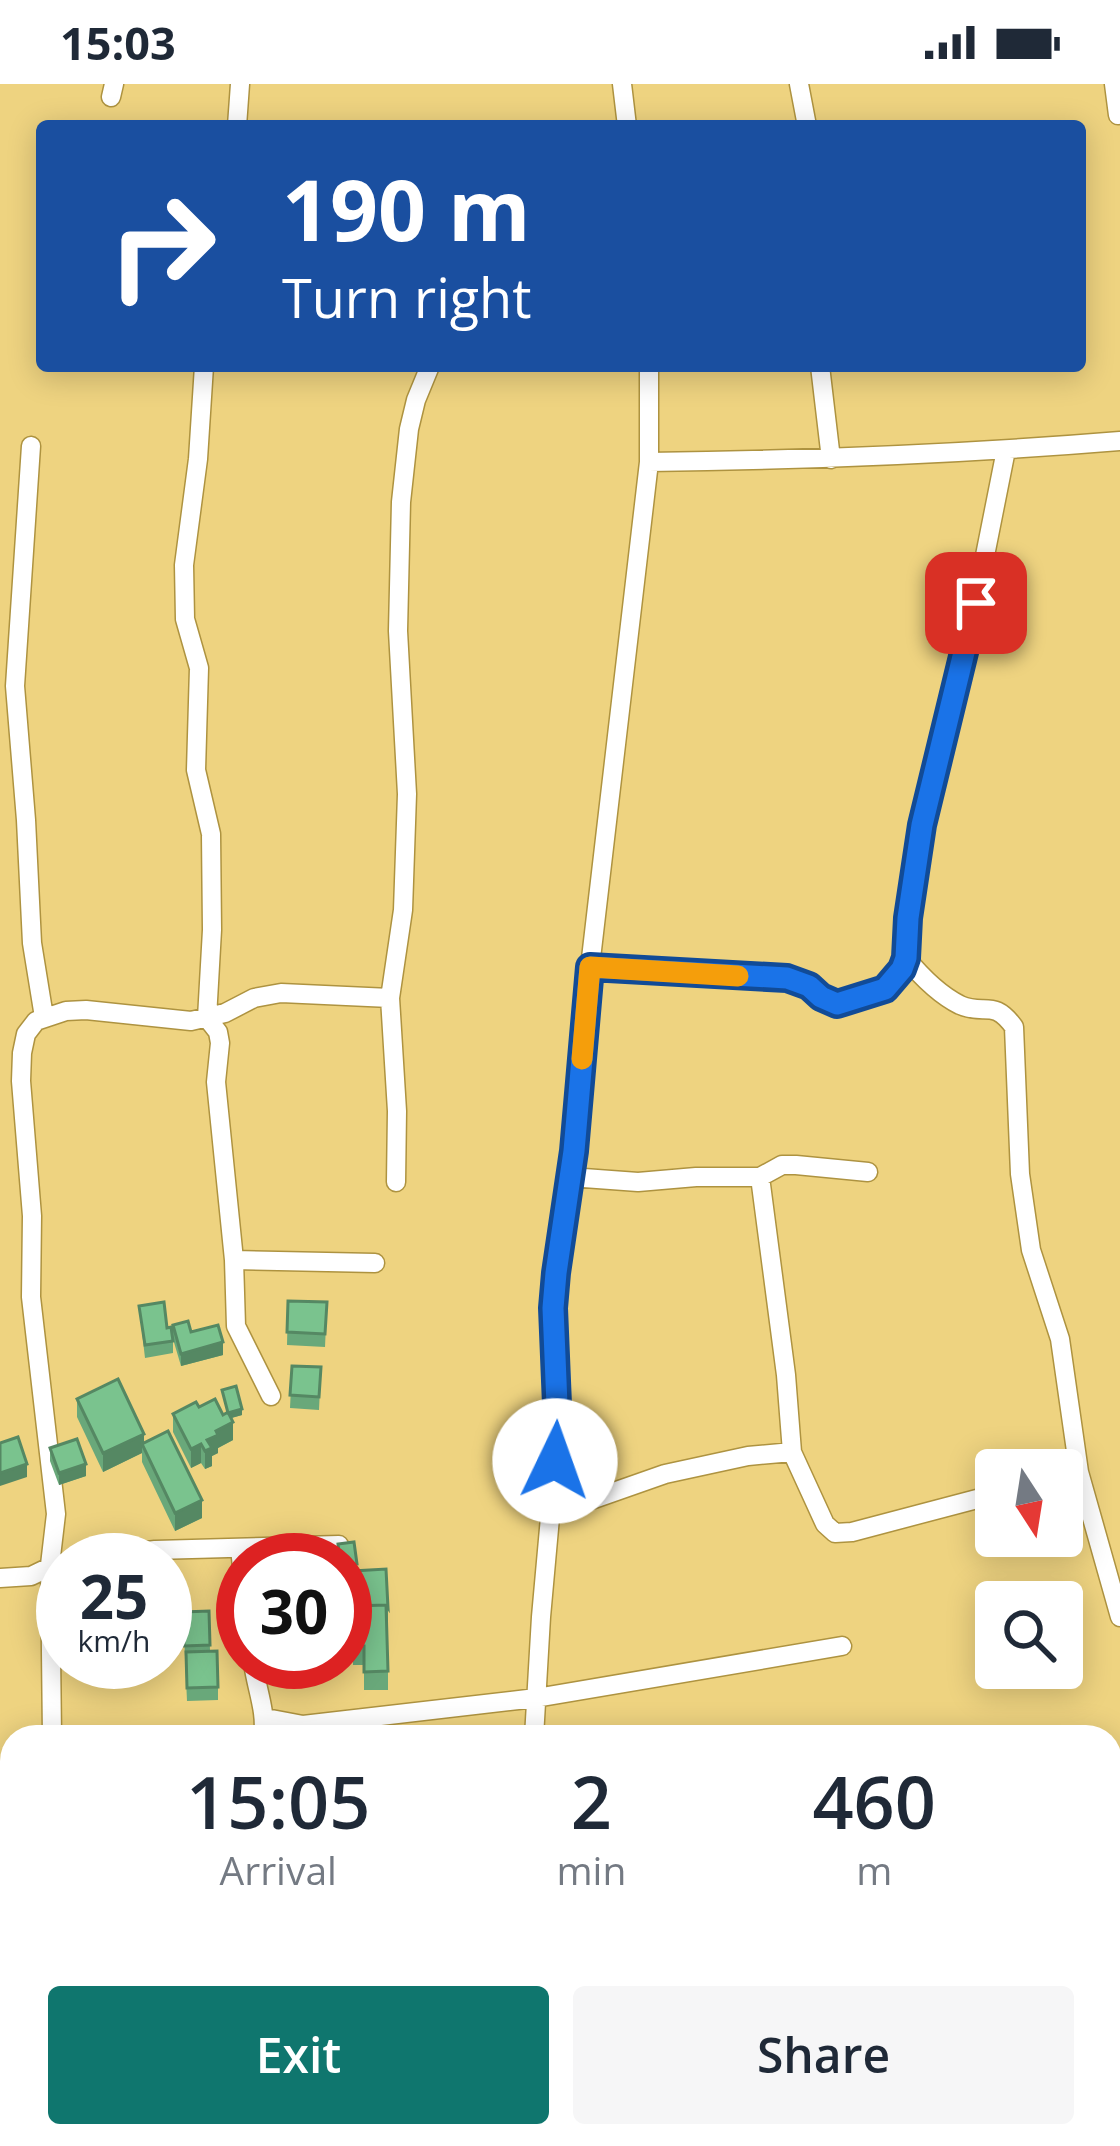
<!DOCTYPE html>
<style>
body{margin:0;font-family:"Open Sans",sans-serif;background:#f6f6f7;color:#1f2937;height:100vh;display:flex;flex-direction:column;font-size:45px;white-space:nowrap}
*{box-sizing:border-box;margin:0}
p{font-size:39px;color:#747a83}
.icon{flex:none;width:66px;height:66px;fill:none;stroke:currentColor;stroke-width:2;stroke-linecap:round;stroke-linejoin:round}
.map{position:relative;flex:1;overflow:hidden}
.drawer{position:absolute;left:0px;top:1641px;width:1122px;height:423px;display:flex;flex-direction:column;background:#fff;border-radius:36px 36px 0 0;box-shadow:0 6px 30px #0003}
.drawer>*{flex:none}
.hud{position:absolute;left:36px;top:36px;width:1050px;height:252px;border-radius:12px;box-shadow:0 6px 30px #0003;background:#1a4fa0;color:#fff;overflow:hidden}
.needle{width:78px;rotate:168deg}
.tools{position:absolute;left:975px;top:1365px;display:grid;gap:24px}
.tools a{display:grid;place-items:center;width:108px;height:108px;border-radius:12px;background:#fff;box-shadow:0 6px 30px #0003;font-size:60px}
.speed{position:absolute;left:36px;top:1449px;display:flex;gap:24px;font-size:60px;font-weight:700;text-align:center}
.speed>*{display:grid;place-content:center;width:156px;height:156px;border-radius:50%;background:#fff;box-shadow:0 6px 30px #0003;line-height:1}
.speed small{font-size:30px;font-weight:400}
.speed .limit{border:18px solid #d22;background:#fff;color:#111}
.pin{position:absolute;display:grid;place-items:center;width:102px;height:102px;color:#fff;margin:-51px;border-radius:24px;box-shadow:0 6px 18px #0006}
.me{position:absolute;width:132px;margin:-66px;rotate:3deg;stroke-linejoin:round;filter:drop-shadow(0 0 9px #0008)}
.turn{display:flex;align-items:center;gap:42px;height:252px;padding:0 48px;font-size:54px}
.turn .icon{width:156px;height:156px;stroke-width:2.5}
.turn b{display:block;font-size:84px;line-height:102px}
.eta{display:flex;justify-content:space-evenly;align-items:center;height:204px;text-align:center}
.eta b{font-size:72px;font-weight:600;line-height:84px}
.action{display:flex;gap:24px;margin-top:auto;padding:24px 48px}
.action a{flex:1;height:138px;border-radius:12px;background:#0f766e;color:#fff;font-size:48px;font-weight:600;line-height:138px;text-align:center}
.action a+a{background:#f6f6f7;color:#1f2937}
.status{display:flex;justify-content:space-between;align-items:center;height:84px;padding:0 60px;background:#fff;direction:ltr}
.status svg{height:33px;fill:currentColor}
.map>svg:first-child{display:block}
</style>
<div class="status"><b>15:03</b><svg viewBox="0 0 49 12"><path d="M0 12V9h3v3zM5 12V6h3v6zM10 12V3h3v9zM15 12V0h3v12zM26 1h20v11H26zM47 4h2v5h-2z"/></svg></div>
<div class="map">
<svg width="1120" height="2062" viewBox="0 0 1120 2062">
<rect width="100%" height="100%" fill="#eed380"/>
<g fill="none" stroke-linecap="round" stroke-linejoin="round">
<defs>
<path id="minor" d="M622,0l5,42
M799,0l8,42
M1114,0l4,31
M111,13l3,-13
M237,42l3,-42
M204,282l-6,93 -14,106 1,54 14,49 -3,102 15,64 1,96 -5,88 11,14 2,11 -4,39 18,178 2,66 35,70
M820,282l11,93
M31,362l-16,240 11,134 6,123 12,74
M649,378c158,-2 314,-8 471,-21
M906,874c14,17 34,37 54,47 25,11 33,-7 54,22l6,147 11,76 29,89 19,133 41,145
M590,883l197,11 22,7 20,17 8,2 48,-15 17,-20 4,-11 2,-40 14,-93 46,-184 38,-191
M570,1093l68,5 58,-5h64l22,-12h14l72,7
M760,1093l26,198 6,77 33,72 10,9 17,-1 144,-38
M396,1098l1,-71 -7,-113 13,-88 4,-116 -9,-163 3,-129 8,-73 7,-29 14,-34
M234,1176l141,3
M551,1430l114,-40 83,-18 44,-4
M240,1464l3,29
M74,1476l81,-10 184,-5
M0,1494l31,-2 27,-13
M253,1578c3,26 14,49 10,75
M266,1634l37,7 233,-27 306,-52
M52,1653l-2,-172 6,-51 -25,-217 1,-81 -11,-135 1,-28 4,-19 10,-13 30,-10 20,-1 105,11 34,-8 29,-15 27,-5 109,5
M534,1653l7,-120 17,-188 -5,-121 2,-35 19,-122 16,-184 59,-505v-96
M0,1859l12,-1"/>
</defs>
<use href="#minor" stroke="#ae9340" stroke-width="21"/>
<use href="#minor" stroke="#fff" stroke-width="18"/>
</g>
<path fill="#69a87a" d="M288,1217l39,1 -2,45 -38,-2z
M139,1222l28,22 6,8v-11l18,7 32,23 -42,11 -8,-27v14l-28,5z
M292,1282l29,1 -2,43 -29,-2z
M222,1306l20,25 -11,3 2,22 -15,8v5l-6,3v10l-7,3 -4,-6 -10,5 -18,-36v-18l26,-7 24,8 4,-2z
M77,1315l67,43 58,76 -27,13 -33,-69v-9l-39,19 -26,-55z
M50,1364l36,28 -27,9 -9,-24z
M354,1458l3,28 31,38v82h-24v-25h-11l-1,-59h3l-2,-29 -8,1v-18h-6l-1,-16z
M209,1527l1,40 8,36v13l-31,1 -4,-89z
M0,1775h12v60l-12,1z"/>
<path fill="#558863" d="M223,1258v13l-42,11v-12z
M242,1325v6l-14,4v-6z
M233,1338v18l-15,8v5l-6,3v10l-7,3v-18l2,-11 9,-9z
M144,1350v14l-2,-4v9l-39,19v-19z
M201,1360v19l-10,5v-19z
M27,1380v13l-27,9v-13z
M86,1380v12l-27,9v-12z
M202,1416v18l-27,13v-18z"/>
<path fill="#7ac38e" stroke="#558863" stroke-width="3" d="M288,1217l39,1 -2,32 -38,-2z
M164,1218l3,26 4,-1 2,14 -28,4 -6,-39z
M188,1237l3,11 27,-7 5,17 -42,12 -8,-29z
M292,1282l29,1 -2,30 -29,-2z
M118,1295l26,55 -41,19 -26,-54z
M236,1302l6,23 -14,4 -6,-23z
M215,1315l8,16 5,-3 5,10 -17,9 2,4 -11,5 5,8 -7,3 -4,-7 -10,5 -18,-35 23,-12 3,5z
M168,1347l34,69 -27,13 -33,-69z
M18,1353l9,27 -27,9v-30z
M77,1355l9,25 -27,9 -9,-25z
M354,1458l3,22 -12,2v-6h-5l-2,-16z
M386,1485l2,39 -2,-3 -30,1 -3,-35z
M386,1521l2,66 -24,1v-26h-11l-1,-40z
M209,1527l1,34 -26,1 -1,-34z
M217,1567l1,36 -31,1 -1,-36z
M0,1775h12v42h-12z
M276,2052h104v10h-105z"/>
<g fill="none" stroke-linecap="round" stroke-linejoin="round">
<defs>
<path id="route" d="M555,1377l3,-32 -5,-121 3,-35 18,-122 16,-184 197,11 22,8 12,11 16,7 48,-15 17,-20 4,-11 2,-40 14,-93 54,-222"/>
</defs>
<use href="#route" stroke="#114b97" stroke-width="30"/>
<use href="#route" stroke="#1a73e8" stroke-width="21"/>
<path stroke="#f59e0b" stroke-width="21" d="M582,975l8,-92 148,9"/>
</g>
</svg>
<div class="tools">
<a><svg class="needle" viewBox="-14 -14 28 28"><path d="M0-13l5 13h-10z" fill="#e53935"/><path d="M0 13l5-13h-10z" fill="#747a83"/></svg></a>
<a><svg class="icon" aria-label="search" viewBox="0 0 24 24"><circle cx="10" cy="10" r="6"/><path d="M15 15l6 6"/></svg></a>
</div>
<div class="speed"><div>25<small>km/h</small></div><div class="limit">30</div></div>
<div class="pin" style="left:976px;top:519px;background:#d93025"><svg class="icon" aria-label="arrive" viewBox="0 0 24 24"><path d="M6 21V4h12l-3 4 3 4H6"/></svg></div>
<svg class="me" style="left:555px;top:1377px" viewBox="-20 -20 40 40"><circle r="19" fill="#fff"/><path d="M0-13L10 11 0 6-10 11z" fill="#1a73e8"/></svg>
<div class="hud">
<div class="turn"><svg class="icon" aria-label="right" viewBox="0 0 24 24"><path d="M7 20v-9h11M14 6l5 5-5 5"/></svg><div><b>190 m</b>Turn right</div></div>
</div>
<section class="drawer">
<div class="eta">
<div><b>15:05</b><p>Arrival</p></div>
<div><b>2</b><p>min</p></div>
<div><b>460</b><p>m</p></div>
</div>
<div class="action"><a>Exit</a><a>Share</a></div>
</section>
</div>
